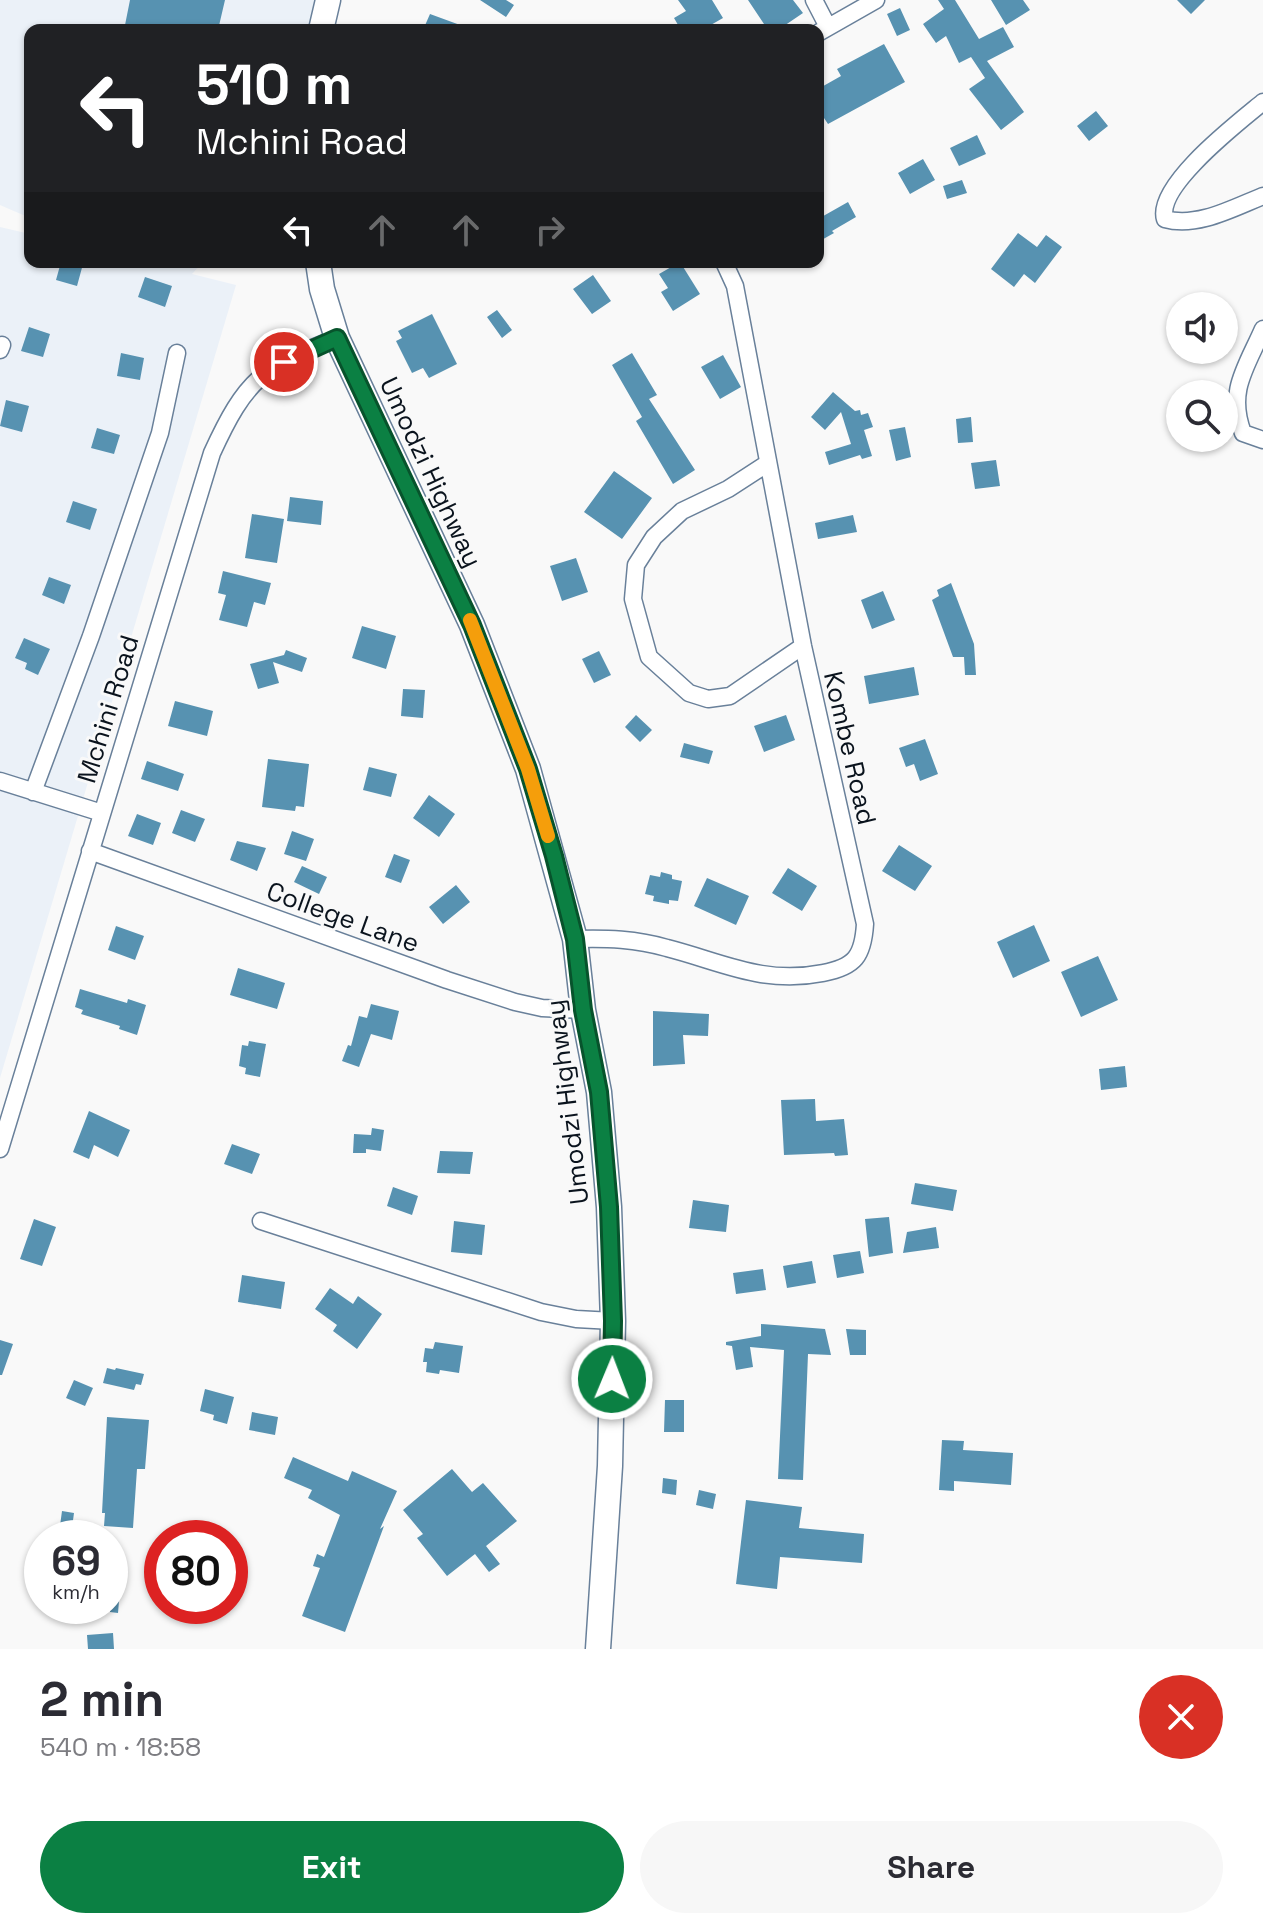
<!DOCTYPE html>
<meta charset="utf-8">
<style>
body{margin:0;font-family:"Space Grotesk",sans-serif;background:#f7f7f7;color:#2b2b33;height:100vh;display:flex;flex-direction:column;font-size:30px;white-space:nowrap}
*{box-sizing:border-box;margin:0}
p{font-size:26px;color:#7c7c81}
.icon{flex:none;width:44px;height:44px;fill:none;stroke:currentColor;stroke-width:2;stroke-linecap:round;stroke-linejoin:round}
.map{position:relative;height:1649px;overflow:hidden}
.sheet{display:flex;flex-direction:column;background:#fff;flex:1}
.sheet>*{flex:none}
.hud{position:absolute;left:24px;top:24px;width:800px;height:244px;border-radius:16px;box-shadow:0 2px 6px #0004;background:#202124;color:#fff;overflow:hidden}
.fabs{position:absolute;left:1166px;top:292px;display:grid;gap:16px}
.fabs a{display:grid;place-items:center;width:72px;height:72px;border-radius:50%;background:#fff;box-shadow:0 2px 6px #0004;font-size:40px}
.speed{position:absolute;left:24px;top:1520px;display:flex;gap:16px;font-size:40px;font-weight:700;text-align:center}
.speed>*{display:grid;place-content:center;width:104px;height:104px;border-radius:50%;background:#fff;box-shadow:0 2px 6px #0004;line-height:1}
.speed small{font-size:20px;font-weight:400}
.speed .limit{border:12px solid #d22;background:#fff;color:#111}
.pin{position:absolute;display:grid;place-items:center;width:68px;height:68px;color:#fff;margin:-34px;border:4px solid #fff;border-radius:50%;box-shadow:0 2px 8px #0007}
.me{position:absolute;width:88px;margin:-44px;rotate:1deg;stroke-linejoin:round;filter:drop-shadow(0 0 6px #0008)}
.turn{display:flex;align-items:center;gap:28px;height:168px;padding:0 40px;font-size:36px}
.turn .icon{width:104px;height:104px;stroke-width:2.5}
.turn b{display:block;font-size:56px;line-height:68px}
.lanes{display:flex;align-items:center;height:76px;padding:0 40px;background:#0003;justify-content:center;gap:40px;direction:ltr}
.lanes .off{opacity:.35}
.round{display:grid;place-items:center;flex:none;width:84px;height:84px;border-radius:42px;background:#f7f7f7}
.overview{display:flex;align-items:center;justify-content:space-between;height:136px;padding:0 40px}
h1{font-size:48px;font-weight:800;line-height:60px}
.button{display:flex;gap:16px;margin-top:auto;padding:16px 40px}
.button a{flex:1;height:92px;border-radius:48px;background:#0b8043;color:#fff;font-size:32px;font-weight:800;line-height:92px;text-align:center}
.button a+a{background:#f7f7f7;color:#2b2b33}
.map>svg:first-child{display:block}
</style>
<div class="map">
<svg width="1263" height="1649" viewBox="0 0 1263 1649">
<rect width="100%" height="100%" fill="#f9f9f9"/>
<path fill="#ebf1f8" d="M0,0h333l-8,30h-295v188l-30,-13z
M0,227l30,7v28h173l-11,12 44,11 -236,793z"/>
<path fill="#5792b1" d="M130,0h95l-7,30 -23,-6 -1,6h-70z
M480,0h26l8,5 -8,12z
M678,0h34l11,18 -21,12h-21l-7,-12 12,-7z
M748,0h45l10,13 -25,17h-10z
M938,0h17l24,39 24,-12 11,20 -27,14 37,51 -23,18 -32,-41 16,-11 -14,-21 -12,6 -13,-27 -10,7 -13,-19 21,-15z
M991,0h32l7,10 -24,15z
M1177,0h28l-14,14z
M900,8l10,22 -13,6 -10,-22z
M430,14l41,15v1h-48z
M884,44l21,38 -77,42 -4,-6 -6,4v-33l23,-13 -4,-7z
M1096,111l12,15 -19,15 -12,-15z
M977,135l9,19 -27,12 -9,-18z
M923,159l12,21 -25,14 -12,-21z
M962,180l5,13 -20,6 -4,-13z
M848,202l8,15 -24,14 2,2 -16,9v-23z
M1018,233l19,14 9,-12 16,12 -27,36 -11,-9 -10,13 -23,-18z
M61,262l22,2 -6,22 -21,-6z
M680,262l20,32 -27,17 -12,-19 7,-4 -9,-14z
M593,275l18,26 -19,13 -19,-25z
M145,277l27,9 -7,21 -27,-10z
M497,310l15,20 -10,8 -15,-21z
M432,314l25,50 -28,14 -6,-10 -11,5 -16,-32 6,-3 -4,-7z
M29,327l21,7 -7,23 -22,-6z
M121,353l23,5 -4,22 -23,-4z
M632,353l25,42 -8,4 46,71 -22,14 -37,-63 6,-4 -30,-52z
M723,355l18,32 -21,12 -19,-32z
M833,392l22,19 5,-1 1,5 7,-2 5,14 -9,3 8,26 -10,3 -2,-4 -31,10 -4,-13 26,-8 -10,-32 -16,18 -14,-13z
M6,400l23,6 -7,26 -22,-6z
M971,417l2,25 -15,1 -2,-24z
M905,427l6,30 -15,4 -7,-31z
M97,428l23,7 -6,19 -23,-6z
M996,460l4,26 -25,3 -4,-26z
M614,471l38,27 -30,41 -38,-27z
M290,497l33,4 -2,24 -34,-4z
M73,501l24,8 -7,21 -24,-8z
M252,514l32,5 -7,44 -32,-5z
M853,515l4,17 -39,7 -3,-16z
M576,558l12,34 -26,9 -12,-35z
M223,571l48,12 -6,22 -11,-3 -7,25 -28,-7 7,-25 -8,-2z
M49,577l22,8 -7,19 -22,-9z
M951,583l23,61 2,31h-11l-1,-18h-11l-21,-57 7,-4 -2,-6z
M883,591l12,29 -23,9 -11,-29z
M362,626l34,10 -10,33 -34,-11z
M24,638l26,11 -12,26 -13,-6 2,-6 -12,-5z
M286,650l21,8 -5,14 -29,-10 6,21 -21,6 -8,-25 34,-9z
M599,651l12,24 -17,8 -12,-24z
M914,667l5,28 -50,9 -5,-28z
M403,689l22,1 -2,28 -22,-2z
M175,701l38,10 -6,25 -39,-10z
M636,715l16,15 -12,12 -15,-15z
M786,715l9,25 -31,12 -10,-26z
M925,739l13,35 -18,7 -6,-17 -8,3 -7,-19z
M684,743l29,8 -4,13 -29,-7z
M268,759l41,5 -5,43 -8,-1 -1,5 -33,-4z
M147,761l37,13 -6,17 -37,-12z
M369,767l28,7 -6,23 -28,-7z
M429,795l26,19 -16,23 -26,-19z
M181,810l24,9 -10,23 -23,-9z
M137,814l24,9 -8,22 -25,-9z
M292,831l22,8 -8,22 -22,-7z
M237,841l29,7 -9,23 -27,-11z
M899,845l33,21 -17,25 -33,-20z
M394,854l16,6 -9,23 -16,-6z
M302,866l25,11 -8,17 -25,-12z
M788,868l29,18 -15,25 -30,-18z
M661,872l11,3v4l10,2 -4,20 -9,-1v4l-16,-3 1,-5 -9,-2 5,-19 10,2z
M707,878l42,18 -13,29 -42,-19z
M456,885l14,17 -27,22 -14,-17z
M1034,925l16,36 -37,17 -16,-36z
M116,926l28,10 -9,24 -27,-10z
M1098,956l20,44 -37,17 -20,-45z
M238,968l47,15 -8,26 -47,-14z
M80,989l47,14 1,-4 18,6 -9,30 -18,-6 1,-3 -39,-12 2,-4 -8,-3z
M371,1004l28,7 -7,29 -21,-6 -12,33 -17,-6 6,-16 3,1 8,-30 8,2z
M653,1011l56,3 -1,22 -25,-1 2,29 -32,2z
M249,1041l17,3 -6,33 -15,-3 1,-6 -7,-2 3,-21 6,1z
M1125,1066l2,21 -26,3 -2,-21z
M815,1099l1,22 28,-2 4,36 -13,1 -1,-3 -50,2 -3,-55z
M89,1111l41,19 -12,27 -24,-12 -5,14 -16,-7z
M372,1128l12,2 -3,21 -15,-2v4h-13l1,-19 17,1z
M232,1144l28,10 -8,20 -28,-10z
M440,1151l33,1 -3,22 -33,-1z
M915,1183l42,7 -4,21 -42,-7z
M393,1187l25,9 -6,19 -25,-9z
M693,1200l36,5 -3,27 -37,-4z
M889,1217l4,36 -24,4 -4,-38z
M34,1219l22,8 -14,39 -22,-7z
M454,1221l31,4 -3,30 -31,-3z
M936,1227l3,21 -36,5 4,-21z
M860,1251l4,22 -27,5 -4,-23z
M812,1261l4,22 -29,5 -4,-22z
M763,1269l3,21 -30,4 -3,-21z
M242,1275l43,7 -4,27 -43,-7z
M330,1288l23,16 5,-8 24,18 -25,35 -24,-18 4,-6 -22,-16z
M761,1324l64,5 6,26 -23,-1 -5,126 -25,-1 6,-129 -34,-3 3,20 -17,3 -4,-24 -6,-1v-3l35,-6z
M846,1329l20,1v25h-16z
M0,1340l13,4 -11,31h-2z
M435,1342l28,4 -4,27 -19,-3 -1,4 -13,-2 1,-10h-4l2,-14 8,1z
M107,1368l8,2 1,-2 28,6 -3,11 -5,-1 -2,6 -31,-7z
M74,1380l19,8 -8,18 -19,-8z
M205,1389l29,8 -7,27 -14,-4 1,-5 -14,-4z
M665,1400h19v32h-20z
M252,1412l26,5 -3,18 -26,-5z
M107,1417l42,3 -4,49h-8l-4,59 -29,-2 1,-13h-3z
M942,1440l22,1 -1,9 50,3 -2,32 -57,-4v10l-15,-1z
M293,1457l55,24 4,-10 45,20 -17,38 4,-3 -39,106 -43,-16 18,-48 -7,-2 4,-12 7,3 16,-42 -32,-17 4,-8 -28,-12z
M452,1469l20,23 11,-9 34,38 -31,25 14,18 -11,8 -14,-18 -28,22 -30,-38 6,-4 -20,-24z
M663,1478l14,2 -1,15 -14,-2z
M699,1490l17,4 -3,15 -17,-4z
M746,1500l56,7 -3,21 65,6 -2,29 -82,-6 -3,32 -41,-5z
M62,1511l12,2 -3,22 -12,-2z
M110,1576l11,1 -3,36 -8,-1z
M113,1633l1,16h-26l-1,-14z"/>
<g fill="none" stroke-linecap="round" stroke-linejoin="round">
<defs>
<path id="minor" d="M814,0l14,27
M818,33l58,-33
M1263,102c-24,20 -108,84 -98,117 32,9 68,-11 98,-23
M1263,329c-17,39 -36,62 -20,104l20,7
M0,350l2,-5
M768,463l-40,26 -46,22 -28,26 -18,28 -3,34 16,58 40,36 19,6 22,-3 73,-50
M0,781l102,32
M33,792l58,-156 69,-203 17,-80
M90,851l357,129 68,22 27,6 41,2
M575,939c32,-1 61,0 92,9 55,14 96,37 156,25 32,-6 40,-17 42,-49l-62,-278 -68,-360 -11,-24
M0,1149l212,-696c34,-74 50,-86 125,-115
M261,1221l280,91 35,7 37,2"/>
<path id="highway" d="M321,30l7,-30
M318,262l4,27 15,49 135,287 56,144 47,170 8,71 16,82 10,115 4,114 -3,145 -12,183"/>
</defs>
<use href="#minor" stroke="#69809a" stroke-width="19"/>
<use href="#highway" stroke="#69809a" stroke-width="27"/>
<use href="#minor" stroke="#fff" stroke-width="16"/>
<use href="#highway" stroke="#fff" stroke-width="24"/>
</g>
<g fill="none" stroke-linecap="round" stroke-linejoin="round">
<defs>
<path id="route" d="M284,362l53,-24 135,287 56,144 26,87 21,83 8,71 16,82 10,115 4,114 -1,58"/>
</defs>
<use href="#route" stroke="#07532c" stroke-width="20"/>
<use href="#route" stroke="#0b8043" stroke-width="14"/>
<path stroke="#f59e0b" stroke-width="14" d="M470,620l58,149 20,67"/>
</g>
<g text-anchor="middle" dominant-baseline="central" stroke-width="6" stroke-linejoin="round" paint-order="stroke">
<g font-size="26" fill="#0a131d" stroke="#f9f9f9">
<text transform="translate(431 472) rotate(65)">Umodzi Highway</text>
<text transform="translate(108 709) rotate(-73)">Mchini Road</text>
<text transform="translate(850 748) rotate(77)">Kombe Road</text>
<text transform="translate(343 917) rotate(20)">College Lane</text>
<text transform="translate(567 1102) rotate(-97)">Umodzi Highway</text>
</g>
</g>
</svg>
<div class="fabs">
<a><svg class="icon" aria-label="sound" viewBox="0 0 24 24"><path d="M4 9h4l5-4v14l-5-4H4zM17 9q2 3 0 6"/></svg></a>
<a><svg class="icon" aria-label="search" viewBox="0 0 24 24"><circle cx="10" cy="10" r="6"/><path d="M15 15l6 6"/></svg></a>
</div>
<div class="speed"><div>69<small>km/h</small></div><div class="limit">80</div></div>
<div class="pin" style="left:284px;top:362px;background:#d93025"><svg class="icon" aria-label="arrive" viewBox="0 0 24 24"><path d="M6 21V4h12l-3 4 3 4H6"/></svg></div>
<svg class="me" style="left:612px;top:1379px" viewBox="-20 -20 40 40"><circle r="17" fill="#0b8043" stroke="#fff" stroke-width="3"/><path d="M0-11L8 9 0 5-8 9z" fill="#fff"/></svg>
<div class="hud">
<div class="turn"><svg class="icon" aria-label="left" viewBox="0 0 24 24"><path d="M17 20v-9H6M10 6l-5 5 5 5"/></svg><div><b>510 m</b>Mchini Road</div></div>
<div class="lanes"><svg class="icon" aria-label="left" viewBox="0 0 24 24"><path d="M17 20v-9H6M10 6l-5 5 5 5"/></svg><svg class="icon off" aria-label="ahead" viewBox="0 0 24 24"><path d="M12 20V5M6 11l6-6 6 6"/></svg><svg class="icon off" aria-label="ahead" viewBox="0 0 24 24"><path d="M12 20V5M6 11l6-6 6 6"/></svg><svg class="icon off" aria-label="right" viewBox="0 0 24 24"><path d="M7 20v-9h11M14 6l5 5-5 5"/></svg></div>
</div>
</div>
<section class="sheet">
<div class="overview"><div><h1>2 min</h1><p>540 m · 18:58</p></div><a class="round" style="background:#d93025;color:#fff"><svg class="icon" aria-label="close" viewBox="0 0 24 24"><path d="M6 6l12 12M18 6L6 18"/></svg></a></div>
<div class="button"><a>Exit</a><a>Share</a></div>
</section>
